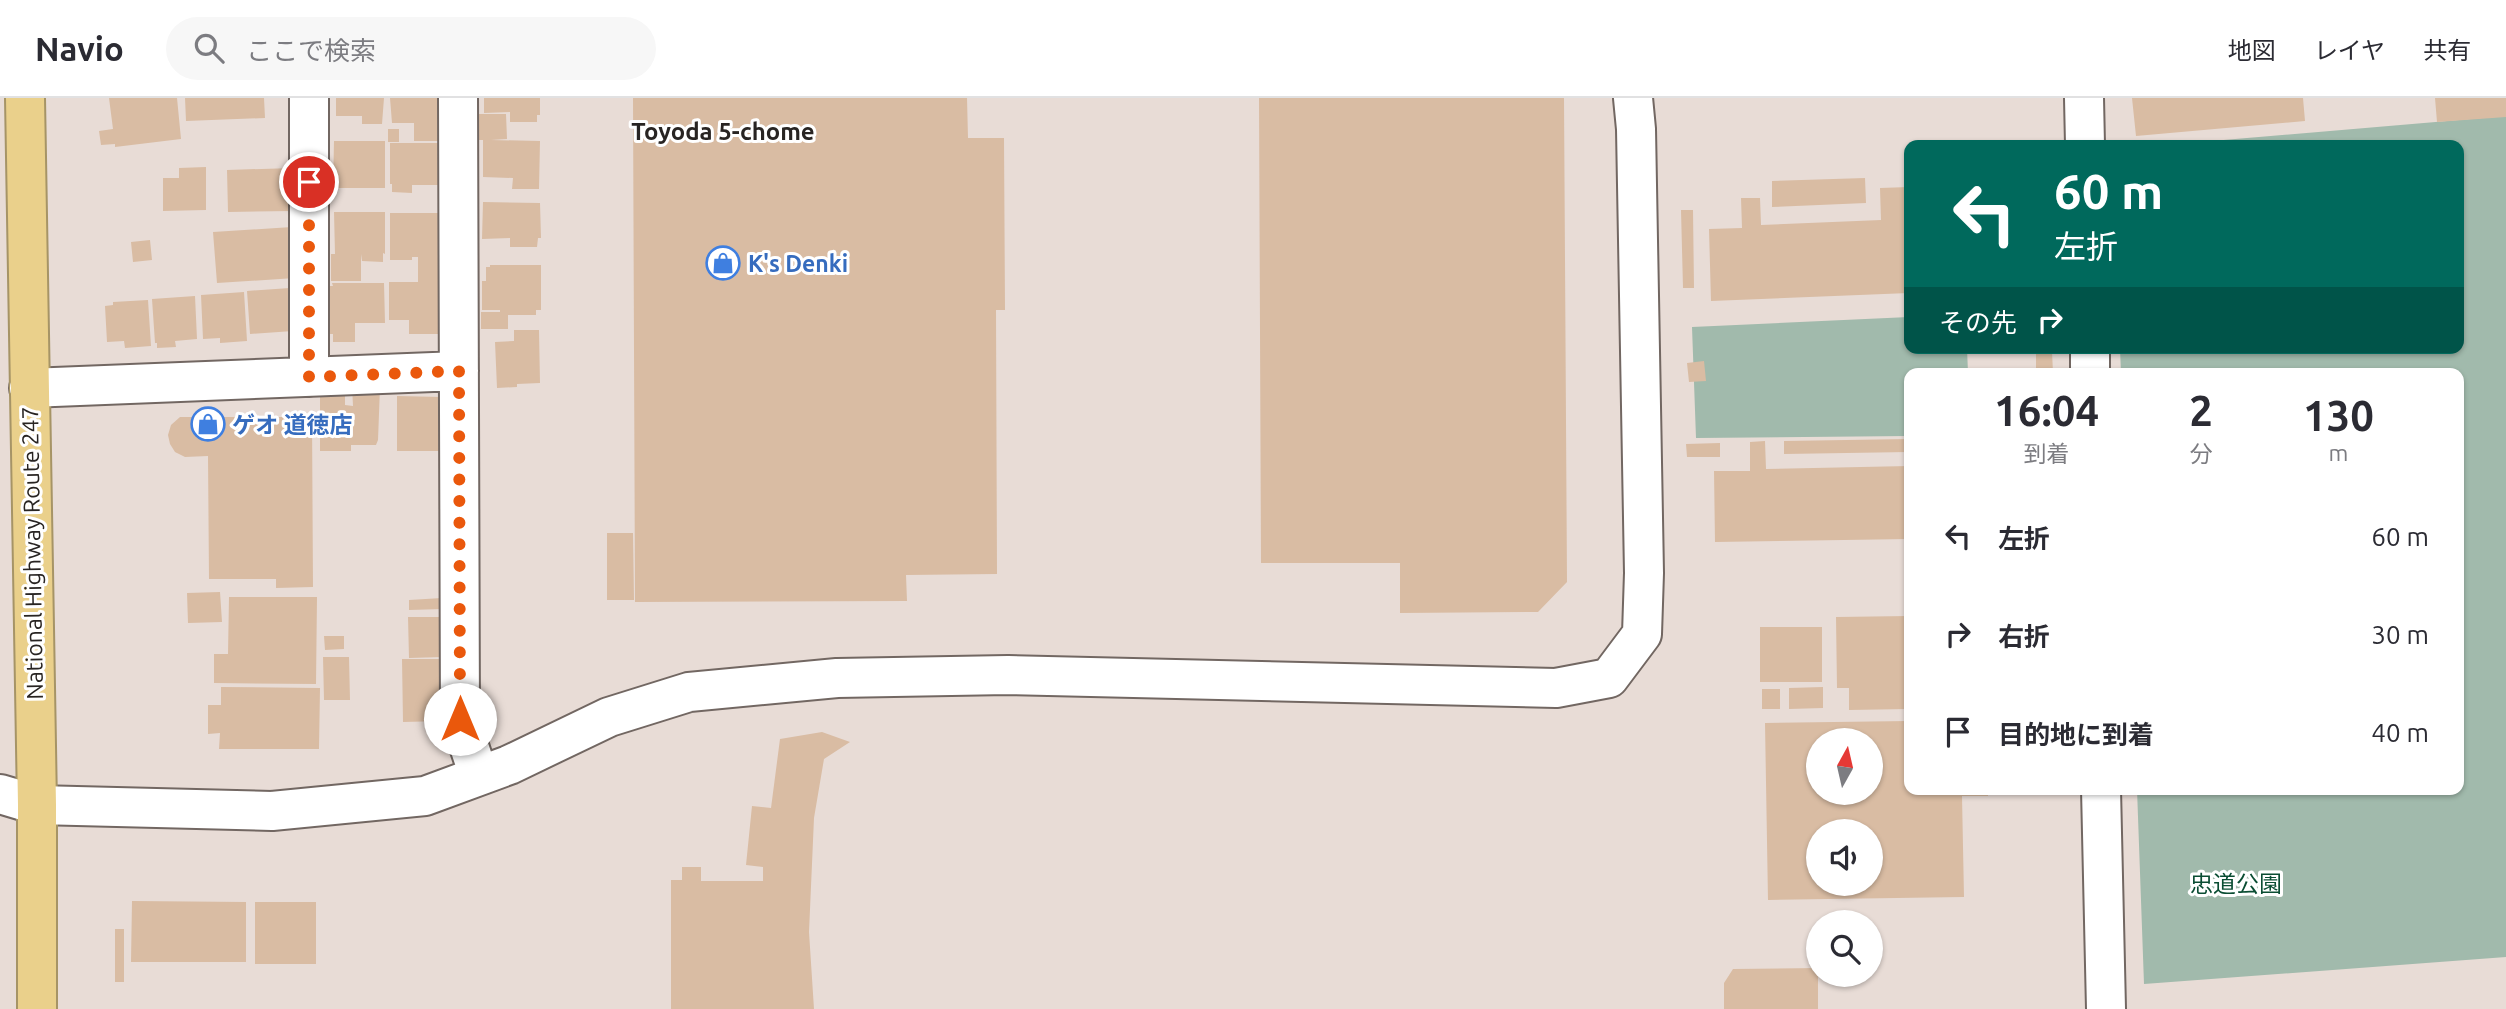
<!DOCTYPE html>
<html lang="ja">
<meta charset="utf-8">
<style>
body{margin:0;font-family:Ubuntu,"Noto Sans JP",sans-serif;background:#f7f7f7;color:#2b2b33;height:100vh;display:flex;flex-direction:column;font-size:26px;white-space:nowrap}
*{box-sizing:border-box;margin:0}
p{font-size:23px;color:#7c7c81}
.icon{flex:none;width:38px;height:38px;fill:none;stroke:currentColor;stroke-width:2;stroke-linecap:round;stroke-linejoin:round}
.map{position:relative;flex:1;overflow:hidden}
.panel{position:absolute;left:1904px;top:270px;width:560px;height:427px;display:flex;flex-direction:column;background:#fff;border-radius:14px;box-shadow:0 2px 5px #0004}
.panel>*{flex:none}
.top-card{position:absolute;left:1904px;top:42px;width:560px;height:214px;border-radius:14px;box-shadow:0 2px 5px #0004;background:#00695c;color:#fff;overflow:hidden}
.needle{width:46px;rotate:8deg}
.tools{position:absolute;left:1806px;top:630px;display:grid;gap:14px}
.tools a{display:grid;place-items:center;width:77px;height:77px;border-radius:50%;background:#fff;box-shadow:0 2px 5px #0004;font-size:35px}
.pin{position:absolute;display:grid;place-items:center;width:60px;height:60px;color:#fff;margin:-30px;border:4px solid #fff;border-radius:50%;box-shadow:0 2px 7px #0007}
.me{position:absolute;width:77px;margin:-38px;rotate:0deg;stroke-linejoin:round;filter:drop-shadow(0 0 5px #0008)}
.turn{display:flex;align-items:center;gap:24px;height:147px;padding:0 35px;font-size:32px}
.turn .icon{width:91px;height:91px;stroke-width:2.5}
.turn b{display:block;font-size:49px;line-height:60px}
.then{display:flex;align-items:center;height:66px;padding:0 35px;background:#0003;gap:14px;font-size:26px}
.eta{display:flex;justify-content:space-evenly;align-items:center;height:119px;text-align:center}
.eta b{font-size:42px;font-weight:700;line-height:49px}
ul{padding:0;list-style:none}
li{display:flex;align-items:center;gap:21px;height:98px;padding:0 35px}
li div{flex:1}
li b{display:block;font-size:26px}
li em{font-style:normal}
header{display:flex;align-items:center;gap:42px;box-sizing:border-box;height:98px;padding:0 35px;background:#fff;border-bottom:2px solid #e1e1e2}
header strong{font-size:33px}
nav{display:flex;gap:38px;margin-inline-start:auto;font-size:24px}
.search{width:490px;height:63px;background:#f7f7f7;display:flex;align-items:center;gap:18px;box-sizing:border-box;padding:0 24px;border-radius:38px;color:#7c7c81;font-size:26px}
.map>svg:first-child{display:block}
</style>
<header>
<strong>Navio</strong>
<div class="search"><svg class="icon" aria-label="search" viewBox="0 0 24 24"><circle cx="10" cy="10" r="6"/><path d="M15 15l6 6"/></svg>ここで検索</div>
<nav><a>地図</a><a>レイヤ</a><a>共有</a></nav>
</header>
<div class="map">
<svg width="2506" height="911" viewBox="0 0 2506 911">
<rect width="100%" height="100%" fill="#e8dcd6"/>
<path fill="#a1baac" d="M2506,18v841l-362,27 -7,-195h322v-416h-338l-1,-25h339v-203h-294z
M1909,219v31h58l1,25h-59v63l-213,2 -4,-111z"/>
<path fill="#d9bca3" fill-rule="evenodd" d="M109,0h68l4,41 -66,8v-3l-14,1 -2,-14 14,-2z
M185,0h79l1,20 -79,3z
M336,0h48l-2,26h-20v-8h-26z
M390,0h50l5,43h-31v-18h-22z
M484,0h56v17h-3v7h-27v-10l-26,1z
M633,0h334l1,40h36l1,172h-9l1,264 -91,1 1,26 -272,1z
M1259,0h305l3,484 -29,30 -138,1v-50h-139z
M2132,0h171l2,23 -169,15z
M2435,0h71v19l-69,5z
M479,16h27l1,25 -16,1 49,1 -1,48h-27l1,-11 -30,-1v-37h-4z
M388,31h11v13h-11z
M334,43h51v47h-52z
M390,45h52v42h-30v8l-20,-1v-8h-2z
M206,69v43l-43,1v-33h16v-10z
M293,70v43l-65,1 -1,-42z
M1865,80l1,25 -94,4v-26z
M1909,89v106l-198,8 -2,-72 33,-1 -1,-30h19l1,27 120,-5 -1,-32z
M483,104l57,1 1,35h-3l-1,9h-27v-9l-28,1z
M1681,112h12l1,78h-11z
M334,114h51v42l-2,-1v9l-21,-1 -1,-7v27h-30v-27h4z
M390,115h51l1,121h-33v-14h-20v-38h29v-25h-6v3h-22z
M292,129l3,51 -78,5 -4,-51z
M150,142l2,20 -19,2 -2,-20z
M490,167h51v45h-5v5h-28v14h-27v-17h19v-2h-18v-29h4v-14h4z
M332,185h52l1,40h-30v19h-22v-8h-3v-48h3z
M290,190l3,43 -43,3 -3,-43z
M244,194l3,49 -27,2v-5l-17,1 -2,-44z
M195,198l2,43 -22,2 1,6 -19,1v-5h-2l-3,-44z
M148,202l3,46 -26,2 -1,-7 -17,1 -2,-36 8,-1v-3z
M514,232h25l1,53 -23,1v3l-20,1 -2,-46 19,-1z
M2036,253h16l1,22h-17z
M1704,263l2,20 -17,1 -2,-19z
M352,288l28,1 -2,53 -2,5h-25v6h-31v-57l25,1v10l8,1z
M397,298l45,1v54h-45z
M312,319l1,170 -37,1v-9h-67l-1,-123 -23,1 -10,-5 -5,-8 -2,-9 3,-10 9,-8z
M1909,341v13l-125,2v-13z
M1765,343l1,28 143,-3v73l-194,3 -1,-71h36v-29z
M1720,345v14h-33l-1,-13z
M607,435h26l1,67h-27z
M220,494l2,30 -34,1 -1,-30z
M229,499h88l-1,87 -102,-1v-29h14z
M442,500l1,11 -34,1v-10z
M1909,518v93l-60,1v-22h-12l-1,-71z
M408,519h34v40l-33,1z
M1760,529h62v55h-62z
M324,538h20v13l-19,1z
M323,559h26l1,43h-26z
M402,561h40l1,62 -40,1z
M221,589l99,1 -1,61h-100l1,-16 -12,1v-29h13z
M1823,589v21l-34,1v-21z
M1762,591h18v20h-18z
M1909,623v68h79v7h-26l2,101 -196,3 -3,-177zM1818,642h53v53h-53zM1818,733h53v53h-53z
M822,634l28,10 -26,17 -10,59 -5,114 5,77h-143v-129h11v-13h19v14h62v-14l-17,-2 6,-59 19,2 9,-69z
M132,803l114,1v60h-115z
M255,804h61v62h-61z
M115,831h9v53h-9z
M1818,870v41h-94v-26l9,-14z"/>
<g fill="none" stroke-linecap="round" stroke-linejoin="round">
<defs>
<path id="minor" d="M458,0l2,621 19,57
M2084,0l1,47
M2090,250v25
M309,279v-279
M29,290l430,-17
M2101,691l5,220
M0,696l37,11 235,6 153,-15 84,-31 100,-48 80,-25 148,-14 171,-3 548,13 53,-10 33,-44 2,-61 -8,-444 -3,-31"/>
<path id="highway" d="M25,0l12,707v204"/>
</defs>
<use href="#minor" stroke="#726762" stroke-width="42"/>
<use href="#highway" stroke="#a69466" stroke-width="42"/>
<use href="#minor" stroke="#fff" stroke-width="38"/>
<use href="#highway" stroke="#ead08b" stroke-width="38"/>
</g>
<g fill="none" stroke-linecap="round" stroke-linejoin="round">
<path stroke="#ea580c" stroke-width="12" stroke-dasharray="0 21.6" d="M309,84v195l150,-6 1,348"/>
</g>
<defs>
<symbol id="shop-ring" viewBox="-11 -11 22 22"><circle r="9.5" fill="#fff" stroke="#3f7fe0" stroke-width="1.5"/><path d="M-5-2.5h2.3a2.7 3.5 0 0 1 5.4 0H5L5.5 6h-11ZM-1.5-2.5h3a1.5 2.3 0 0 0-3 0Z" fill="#3f7fe0"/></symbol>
</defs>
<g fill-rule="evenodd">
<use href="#shop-ring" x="704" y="146" width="38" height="38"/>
<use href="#shop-ring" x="189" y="307" width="38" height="38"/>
</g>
<g text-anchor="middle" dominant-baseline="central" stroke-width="6" stroke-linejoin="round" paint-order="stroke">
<g font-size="23" font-weight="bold" fill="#366cbe" stroke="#fff" text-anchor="start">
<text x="748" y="165">K's Denki</text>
<text x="232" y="326">ゲオ 道徳店</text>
</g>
<g font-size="23" fill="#282422" stroke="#fff">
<text transform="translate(32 455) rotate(-91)">National Highway Route 247</text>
</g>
<g font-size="23" fill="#0a4d33" stroke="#fff">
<text x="2236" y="785">忠道公園</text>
</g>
<g font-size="24" font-weight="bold" fill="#282422" stroke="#fff">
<text x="723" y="33">Toyoda 5-chome</text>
</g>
</g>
</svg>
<div class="tools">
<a><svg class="needle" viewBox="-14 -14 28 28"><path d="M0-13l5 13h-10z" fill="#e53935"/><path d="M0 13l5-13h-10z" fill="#7c7c81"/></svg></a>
<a><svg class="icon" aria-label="sound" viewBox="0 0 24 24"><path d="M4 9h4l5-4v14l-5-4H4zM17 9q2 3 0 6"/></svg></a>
<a><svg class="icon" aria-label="search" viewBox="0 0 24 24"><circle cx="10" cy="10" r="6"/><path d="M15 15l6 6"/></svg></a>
</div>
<div class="pin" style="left:309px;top:84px;background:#d93025"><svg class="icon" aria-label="arrive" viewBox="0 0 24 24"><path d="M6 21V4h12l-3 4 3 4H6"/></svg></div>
<svg class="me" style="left:460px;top:621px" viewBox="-20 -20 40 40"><circle r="19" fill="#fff"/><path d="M0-13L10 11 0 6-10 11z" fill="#ea580c"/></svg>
<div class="top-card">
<div class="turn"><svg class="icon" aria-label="left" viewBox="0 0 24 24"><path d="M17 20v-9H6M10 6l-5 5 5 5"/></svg><div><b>60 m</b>左折</div></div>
<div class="then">その先<svg class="icon" aria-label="right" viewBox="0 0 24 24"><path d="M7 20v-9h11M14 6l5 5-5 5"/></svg></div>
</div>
<section class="panel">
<div class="eta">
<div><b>16:04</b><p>到着</p></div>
<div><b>2</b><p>分</p></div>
<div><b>130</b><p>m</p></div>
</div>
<ul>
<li><svg class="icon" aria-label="left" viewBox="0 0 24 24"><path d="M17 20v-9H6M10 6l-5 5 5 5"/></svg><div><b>左折</b></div><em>60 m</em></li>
<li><svg class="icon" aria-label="right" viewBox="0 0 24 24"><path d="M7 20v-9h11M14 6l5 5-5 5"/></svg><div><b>右折</b></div><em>30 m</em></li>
<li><svg class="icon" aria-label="arrive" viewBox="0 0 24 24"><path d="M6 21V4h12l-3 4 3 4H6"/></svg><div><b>目的地に到着</b></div><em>40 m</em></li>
</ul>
</section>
</div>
